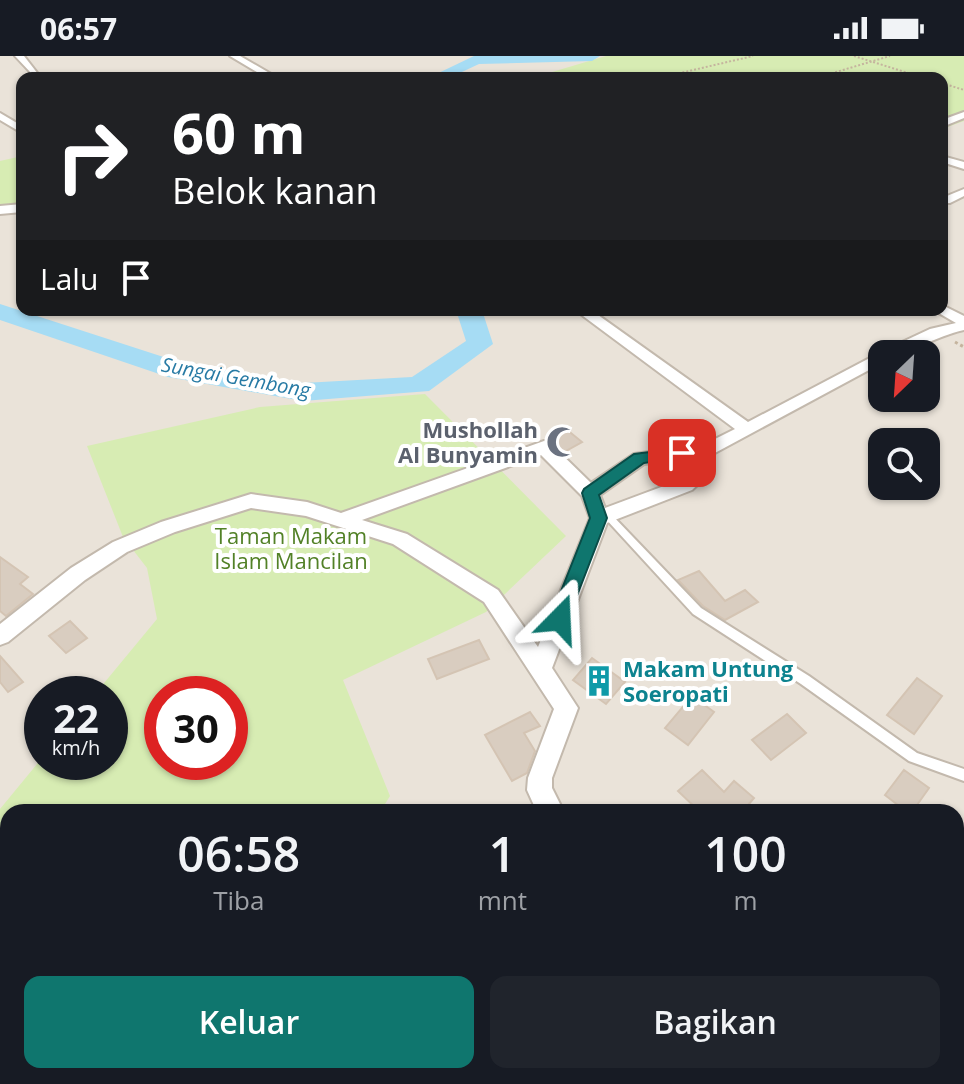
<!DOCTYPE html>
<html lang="id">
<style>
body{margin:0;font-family:"Open Sans",sans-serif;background:#20242c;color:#f1f3f6;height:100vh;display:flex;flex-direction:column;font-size:30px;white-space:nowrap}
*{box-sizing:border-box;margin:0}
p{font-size:26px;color:#9ea1a6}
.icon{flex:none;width:44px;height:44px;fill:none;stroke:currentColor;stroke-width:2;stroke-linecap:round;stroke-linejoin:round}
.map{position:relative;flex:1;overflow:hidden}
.details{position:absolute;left:0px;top:748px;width:964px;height:280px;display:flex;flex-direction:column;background:#171b24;border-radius:24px 24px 0 0;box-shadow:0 2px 6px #0004}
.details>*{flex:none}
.top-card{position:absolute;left:16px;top:16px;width:932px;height:244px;border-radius:16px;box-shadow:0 2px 6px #0004;background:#202124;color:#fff;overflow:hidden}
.needle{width:52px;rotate:205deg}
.fabs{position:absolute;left:868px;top:284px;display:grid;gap:16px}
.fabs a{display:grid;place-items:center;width:72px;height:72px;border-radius:16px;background:#171b24;box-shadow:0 2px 6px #0004;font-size:40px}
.speed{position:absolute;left:24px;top:620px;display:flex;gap:16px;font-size:40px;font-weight:700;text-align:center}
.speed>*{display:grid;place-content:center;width:104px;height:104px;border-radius:50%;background:#171b24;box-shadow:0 2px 6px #0004;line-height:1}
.speed small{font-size:20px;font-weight:400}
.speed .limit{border:12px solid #d22;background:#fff;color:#111}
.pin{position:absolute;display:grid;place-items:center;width:68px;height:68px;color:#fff;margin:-34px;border-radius:16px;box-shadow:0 4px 12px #0006}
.me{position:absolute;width:88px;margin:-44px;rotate:21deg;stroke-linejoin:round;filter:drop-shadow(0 0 6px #0008)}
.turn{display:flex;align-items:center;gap:28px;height:168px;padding:0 24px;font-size:36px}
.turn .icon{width:104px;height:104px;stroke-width:2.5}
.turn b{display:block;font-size:56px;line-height:68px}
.then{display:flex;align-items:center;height:76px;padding:0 24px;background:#0003;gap:16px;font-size:30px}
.eta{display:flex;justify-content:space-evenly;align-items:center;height:136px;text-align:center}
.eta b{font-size:48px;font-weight:600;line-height:56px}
.primary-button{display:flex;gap:16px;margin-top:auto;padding:16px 24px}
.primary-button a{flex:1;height:92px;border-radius:16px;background:#0f766e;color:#fff;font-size:32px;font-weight:600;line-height:92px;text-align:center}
.primary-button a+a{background:#20242c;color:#f1f3f6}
.status{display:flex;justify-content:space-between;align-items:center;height:56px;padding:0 40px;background:#171b24;direction:ltr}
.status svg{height:22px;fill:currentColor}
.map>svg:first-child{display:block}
</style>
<div class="status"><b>06:57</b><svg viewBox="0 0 49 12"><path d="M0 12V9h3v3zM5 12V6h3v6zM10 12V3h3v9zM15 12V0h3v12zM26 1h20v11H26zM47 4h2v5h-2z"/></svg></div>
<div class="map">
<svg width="964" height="1028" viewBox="0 0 964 1028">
<rect width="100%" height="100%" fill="#f6f2eb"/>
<path fill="#eae3d9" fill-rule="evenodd" d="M0,0h964v1028h-964zM22,22h920v232h-920zM882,298h44v44h-44zM882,386h44v44h-44zM42,638h68v68h-68zM162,638h68v68h-68zM8,756h948v264h-948z"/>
<path fill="#d7ecb3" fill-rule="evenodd" d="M606,0h358v65l-22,8v-51h-410z
M22,100v49l-22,3v-47z
M425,338l141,142 -80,76 -143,68 47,116 -10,16h-372v264h177l-7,8h-171l-7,-3v-272l42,-51v4h68v-68h-15l62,-75 -10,-51 -24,-31 -36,-91 173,-39zM162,638h68v68h-68z"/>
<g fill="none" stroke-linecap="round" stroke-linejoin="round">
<path fill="#a6dcf4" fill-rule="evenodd" d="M474,0h126l-8,5 -113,3 -30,14h-21z
M0,248l182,59 121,20 109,-6 54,-36 -10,-31h26l11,34 -64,47 -126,10 -135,-24 -168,-57z"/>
</g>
<path fill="#d9cdc0" stroke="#d4c4b3" stroke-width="2" d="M566,373l16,13 -18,10 -17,-13z
M0,501l28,20 -8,7 13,10 -27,22 -6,-5z
M699,515l26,30 20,-11 13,12 -33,18 -22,-14 -25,-26z
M70,565l17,17 -21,15 -17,-17z
M479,584l10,19 -52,20 -9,-20z
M0,600l23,26 -15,10 -8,-10z
M592,602l33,24 -19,22 -33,-24z
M917,622l25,18 -28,38 -27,-19z
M692,640l22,16 -26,33 -23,-17z
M530,656l10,14 -16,7 11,18 -8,22 -15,8 -27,-46z
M787,658l19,19 -35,27 -19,-20z
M702,714l22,22 10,-11 20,17 -12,14h-42l-22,-21z
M904,714l25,18 -17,24h-5l-22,-17z"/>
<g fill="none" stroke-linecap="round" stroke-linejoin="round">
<defs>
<path id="lane" d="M607,456l3,1 91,95 108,68 108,77 47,16v12l-55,-20 -108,-77 -108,-70 -89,-97 -2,-2 2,-2z"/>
<path id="street" d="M15,0h9l14,18h-6z
M230,0h10l38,22h-11z
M964,56v6l-22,9v-7z
M0,57l22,13v7l-22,-13z
M942,100l22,6v7l-22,-7z
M964,133v7l-14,7h-8v-5z
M22,148v8l-22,2v-8z
M942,249l22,11v14c-28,6 -53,24 -82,24v9l-169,91v16l-21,20 -85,33 -55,145 26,40 -26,70v10l12,24h-27l-10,-22 1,-12 26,-69 -70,-107 -91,-58 -87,-28 -55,-8 -76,24 -48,20 -42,28 -77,62 -8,3v-21l71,-56 42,-26 48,-20 90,-28 56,8 34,11 203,-72 6,2 41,40 43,-29 69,-9 32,-16 -160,-119h16l157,112 135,-71 47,-22 26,-6 -19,-11 -1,-2h6zM541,399l41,41 8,22 -52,129 -40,-57 -91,-56 -45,-14zM695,402v10l-15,12 -75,28 -5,-13 44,-31z
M787,1020h37l3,8h-36z"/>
<path id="primary" d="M964,998v30h-30l3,-8h19v-19z"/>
</defs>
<use href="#lane" stroke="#c3b9ad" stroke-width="4"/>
<use href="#street" stroke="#c3b9ad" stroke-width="4"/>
<use href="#primary" stroke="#eab666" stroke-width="4"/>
<path stroke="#c5b49e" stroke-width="2" stroke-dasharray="2 2" stroke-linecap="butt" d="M854,0l70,22
M659,22l94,-22
M816,22l74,-22
M942,27l22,7"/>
<path stroke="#c5b49e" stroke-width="3" stroke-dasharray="3 3" stroke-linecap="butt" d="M955,286l9,5"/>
<use href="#lane" fill="#fff" fill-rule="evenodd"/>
<use href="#street" fill="#fff" fill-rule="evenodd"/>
<use href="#primary" fill="#ffda9c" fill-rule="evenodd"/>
</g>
<path fill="#0f766e" stroke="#0a4d48" stroke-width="2" d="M682,392l8,5 -2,4 -44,6 -45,32 8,23 -41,106h-13l-3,-5 40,-101 -8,-25 2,-4 50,-35z"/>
<defs>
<symbol id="mosque-bare" viewBox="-9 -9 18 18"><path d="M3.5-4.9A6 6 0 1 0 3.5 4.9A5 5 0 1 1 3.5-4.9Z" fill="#6b7280" stroke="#fff" stroke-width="2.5" paint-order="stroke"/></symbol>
<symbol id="building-bare" viewBox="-9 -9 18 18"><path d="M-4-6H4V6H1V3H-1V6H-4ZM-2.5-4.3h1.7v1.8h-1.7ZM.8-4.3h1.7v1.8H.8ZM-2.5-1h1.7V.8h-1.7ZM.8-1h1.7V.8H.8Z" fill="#0f9aa8" stroke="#fff" stroke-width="2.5" paint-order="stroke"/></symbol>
</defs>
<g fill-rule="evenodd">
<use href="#mosque-bare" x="540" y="364" width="44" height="44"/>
<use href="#building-bare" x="577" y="603" width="44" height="44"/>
</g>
<g text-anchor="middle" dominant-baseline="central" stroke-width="8" stroke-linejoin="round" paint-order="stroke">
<g font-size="20" font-style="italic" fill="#277aa4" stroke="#fff">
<text transform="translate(236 321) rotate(10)">Sungai Gembong</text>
</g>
<g font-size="22" font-weight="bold" fill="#5b616d" stroke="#fff" text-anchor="end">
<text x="538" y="373">Mushollah<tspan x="538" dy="25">Al Bunyamin</tspan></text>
</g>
<g font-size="22" fill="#528127" stroke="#fff">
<text x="291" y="479">Taman Makam<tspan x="291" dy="25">Islam Mancilan</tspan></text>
</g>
<g font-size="22" font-weight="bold" fill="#0d838f" stroke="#fff" text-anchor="start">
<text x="623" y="612">Makam Untung<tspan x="623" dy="25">Soeropati</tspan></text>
</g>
</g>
</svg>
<div class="fabs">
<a><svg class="needle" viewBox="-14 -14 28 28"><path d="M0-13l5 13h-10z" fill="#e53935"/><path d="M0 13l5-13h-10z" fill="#9ea1a6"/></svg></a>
<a><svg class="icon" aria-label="search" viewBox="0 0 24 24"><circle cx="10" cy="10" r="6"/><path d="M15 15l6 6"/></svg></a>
</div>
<div class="speed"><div>22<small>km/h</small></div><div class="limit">30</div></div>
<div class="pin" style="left:682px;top:397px;background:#d93025"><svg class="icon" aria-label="arrive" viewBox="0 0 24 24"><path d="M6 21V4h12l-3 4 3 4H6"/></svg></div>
<svg class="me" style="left:560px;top:563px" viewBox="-20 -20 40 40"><path d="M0-17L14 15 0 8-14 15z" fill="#0f766e" stroke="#fff" stroke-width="4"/></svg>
<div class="top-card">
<div class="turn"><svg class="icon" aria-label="right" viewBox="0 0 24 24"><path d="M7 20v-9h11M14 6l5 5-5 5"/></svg><div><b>60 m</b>Belok kanan</div></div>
<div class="then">Lalu<svg class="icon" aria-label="arrive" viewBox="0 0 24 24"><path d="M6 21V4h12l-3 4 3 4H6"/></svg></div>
</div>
<section class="details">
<div class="eta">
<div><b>06:58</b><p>Tiba</p></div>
<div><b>1</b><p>mnt</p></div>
<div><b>100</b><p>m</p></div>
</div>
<div class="primary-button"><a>Keluar</a><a>Bagikan</a></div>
</section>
</div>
